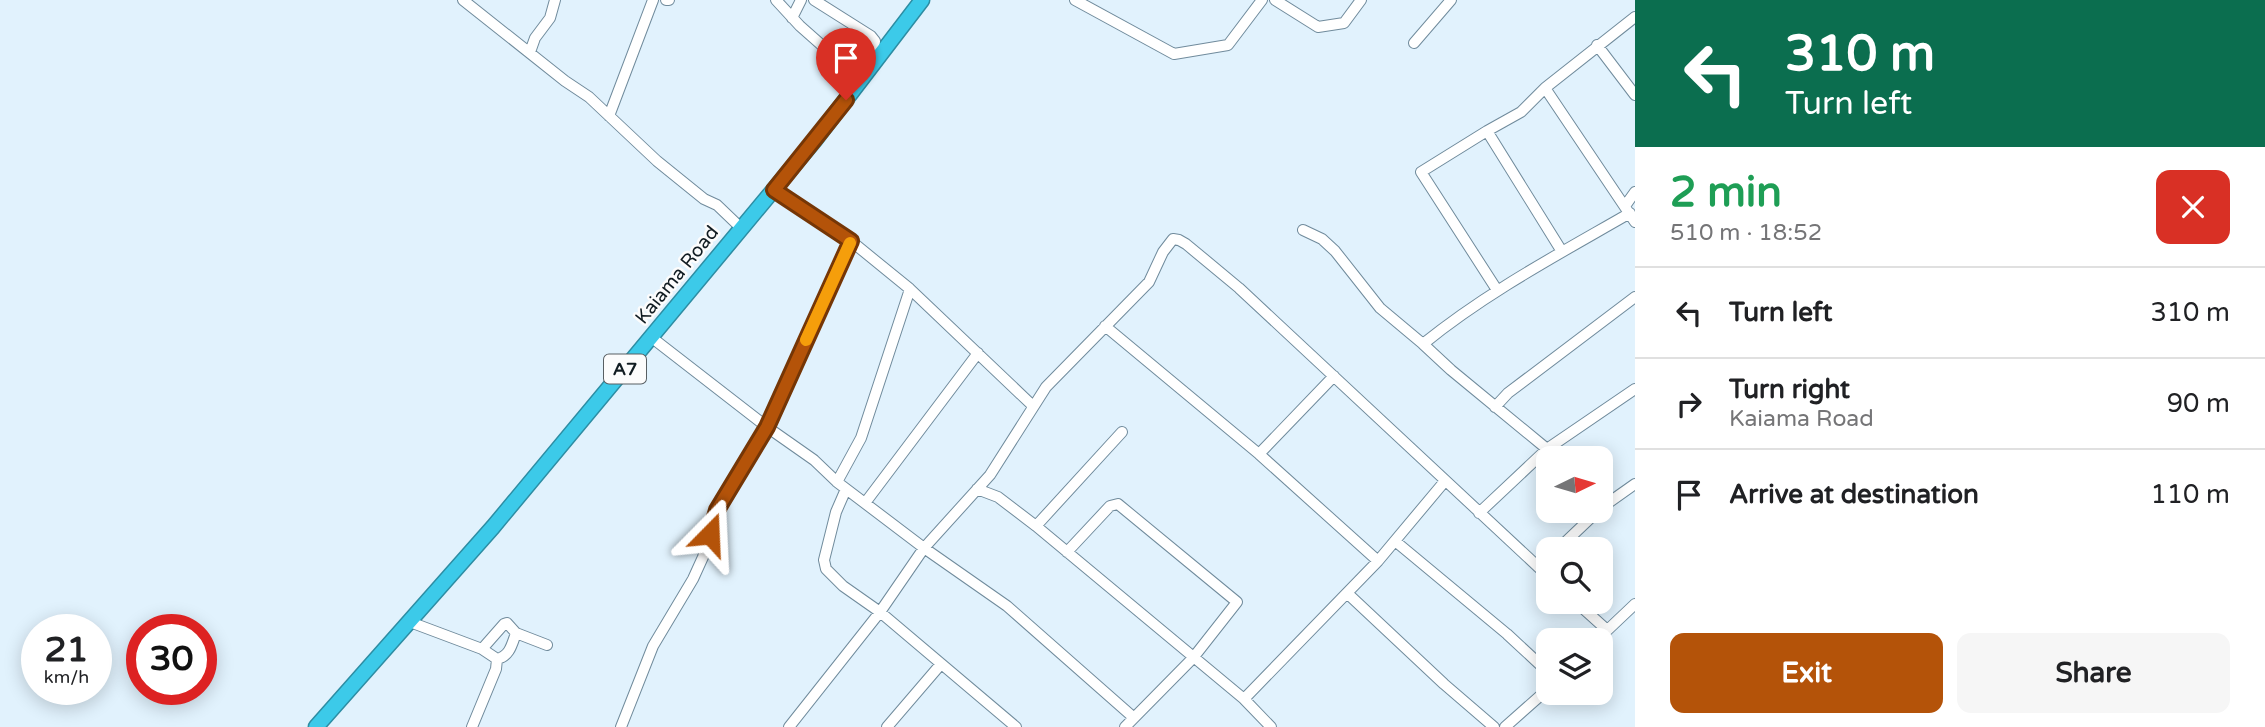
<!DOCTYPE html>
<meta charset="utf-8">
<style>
body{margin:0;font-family:"Varela Round",sans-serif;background:#f6f6f6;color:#202124;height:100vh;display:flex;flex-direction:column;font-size:26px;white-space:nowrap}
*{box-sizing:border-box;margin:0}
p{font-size:23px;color:#757577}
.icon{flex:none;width:38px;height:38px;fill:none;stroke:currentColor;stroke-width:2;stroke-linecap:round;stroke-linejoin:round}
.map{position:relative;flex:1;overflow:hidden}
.drawer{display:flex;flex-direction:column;background:#fff;width:630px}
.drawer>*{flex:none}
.top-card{background:#0b6e4f;color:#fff;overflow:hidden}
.needle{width:46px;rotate:85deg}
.tools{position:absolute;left:1536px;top:446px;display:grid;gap:14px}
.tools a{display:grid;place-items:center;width:77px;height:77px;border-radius:14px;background:#fff;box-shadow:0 4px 18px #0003;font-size:35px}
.speed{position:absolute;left:21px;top:614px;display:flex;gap:14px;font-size:35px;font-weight:700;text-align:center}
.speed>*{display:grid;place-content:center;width:91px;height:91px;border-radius:50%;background:#fff;box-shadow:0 4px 18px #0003;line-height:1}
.speed small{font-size:18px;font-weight:400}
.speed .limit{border:10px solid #d22;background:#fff;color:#111}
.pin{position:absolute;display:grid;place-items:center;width:60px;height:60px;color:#fff;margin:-72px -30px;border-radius:50% 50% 50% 0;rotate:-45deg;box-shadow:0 0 7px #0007}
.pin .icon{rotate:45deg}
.me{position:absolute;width:77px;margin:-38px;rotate:21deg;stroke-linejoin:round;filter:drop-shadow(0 0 5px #0008)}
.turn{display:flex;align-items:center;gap:24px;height:147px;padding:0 35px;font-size:32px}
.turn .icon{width:91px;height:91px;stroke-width:2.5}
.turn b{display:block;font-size:49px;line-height:60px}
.round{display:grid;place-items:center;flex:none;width:74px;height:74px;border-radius:14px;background:#f6f6f6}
.summary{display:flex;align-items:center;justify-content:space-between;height:119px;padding:0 35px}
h1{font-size:42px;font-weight:700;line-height:52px;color:#1e9e55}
.cta{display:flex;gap:14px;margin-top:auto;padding:14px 35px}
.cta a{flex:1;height:80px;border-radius:14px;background:#b45309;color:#fff;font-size:28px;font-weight:700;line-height:80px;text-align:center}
.cta a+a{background:#f6f6f6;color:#202124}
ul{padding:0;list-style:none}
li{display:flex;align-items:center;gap:21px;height:91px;padding:0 35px;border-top:2px solid #e0e0e0}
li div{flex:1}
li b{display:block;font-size:26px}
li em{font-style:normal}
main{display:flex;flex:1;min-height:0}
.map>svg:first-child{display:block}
</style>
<main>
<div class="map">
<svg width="1635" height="727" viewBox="0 0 1635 727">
<rect width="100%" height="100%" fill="#e1f2fd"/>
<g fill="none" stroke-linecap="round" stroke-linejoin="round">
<defs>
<path id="minor" d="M463,0l102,81 24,16 68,64 47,38 13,6 24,23
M666,0h3
M776,0l24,26 61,54
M814,0l57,36 4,5 -1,7 -19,26
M1075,0l99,54 54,-9 34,-45
M1275,0l43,27 26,-4 17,-23
M1635,17l-90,71 90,134
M792,18l9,-18
M1414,43l37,-43
M1597,45l38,50
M530,52l5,-14 15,-20 5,-18
M609,116l44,-116
M1487,131l34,-19 24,-24
M774,190l77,51 59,48 123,117
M1625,206l10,-14
M1303,230l19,9 13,12 45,57 43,36
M1497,290l-76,-118 66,-41 74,119
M1105,326l154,128 119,107
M651,337l116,90 47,33 23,22 87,66 83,58 126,111
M1495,407l13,-14 127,-96
M1547,449l-96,-79 -28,-26c64,-52 136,-90 207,-131
M1259,454l75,-78
M837,482l24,-44 49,-149
M846,489l-10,23 -12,48 2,9 17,17 37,26 136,115
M977,489l21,8 38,29 208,173 27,28
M865,503l113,-150
M1601,508l34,-24
M1479,513l68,-64 88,-60
M1036,526l86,-94
M1395,541l112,93 42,39
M1557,550l41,-39
M1067,552l43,-46 8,-2 119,98 -44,56 -68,69
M1538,567l11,-10
M1347,593l97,91 50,43
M1576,602l31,28
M410,622l72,27 15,10 -1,10 -24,58
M1597,640l38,-36
M482,649l22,-25 3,-1 9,10 31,12
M497,659c13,-3 15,-15 19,-26
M1244,699l134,-138 67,-80
M621,727l32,-81 40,-67 10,-22 14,-47 50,-83 84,-186
M789,727l91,-115 44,-64 66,-73 56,-88 103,-105 14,-30 10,-13 6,1 7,4 53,44 310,289
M887,727l54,-63
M1505,727l44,-39"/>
<path id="highway" d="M316,727l177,-200 322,-387 107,-140"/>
</defs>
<use href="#minor" stroke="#708b9c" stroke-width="12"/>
<use href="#highway" stroke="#2d8da3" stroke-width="17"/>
<use href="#minor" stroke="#fff" stroke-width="10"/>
<use href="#highway" stroke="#3ccae9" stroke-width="14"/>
</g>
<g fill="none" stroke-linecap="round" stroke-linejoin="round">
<defs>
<path id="route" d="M710,534l7,-24 50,-83 84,-186 -77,-51 72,-90"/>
</defs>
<use href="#route" stroke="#753606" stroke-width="18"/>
<use href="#route" stroke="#b45309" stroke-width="12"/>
<path stroke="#f59e0b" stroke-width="12" d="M806,340l44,-97"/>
</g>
<g text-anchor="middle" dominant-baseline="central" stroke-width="5" stroke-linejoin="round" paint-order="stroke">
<rect fill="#fcfcfc" stroke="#585f63" stroke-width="2" x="604" y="354.5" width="42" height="29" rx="5"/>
<g font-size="18" font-weight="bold" fill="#111c22">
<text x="625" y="369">A7</text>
</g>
<g font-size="19" fill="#111c22" stroke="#fcfcfc">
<text transform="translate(677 275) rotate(-51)">Kaiama Road</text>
</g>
</g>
</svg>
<div class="tools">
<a><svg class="needle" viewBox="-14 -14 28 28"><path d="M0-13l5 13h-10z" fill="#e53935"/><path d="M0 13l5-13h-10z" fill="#757577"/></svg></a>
<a><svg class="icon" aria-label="search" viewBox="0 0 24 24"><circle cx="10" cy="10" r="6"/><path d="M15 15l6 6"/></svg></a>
<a><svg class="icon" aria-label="layers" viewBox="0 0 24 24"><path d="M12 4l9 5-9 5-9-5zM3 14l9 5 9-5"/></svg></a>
</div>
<div class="speed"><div>21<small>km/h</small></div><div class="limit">30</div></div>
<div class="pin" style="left:846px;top:100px;background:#d93025"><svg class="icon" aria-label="arrive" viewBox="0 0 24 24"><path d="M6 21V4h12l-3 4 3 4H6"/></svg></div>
<svg class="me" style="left:710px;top:534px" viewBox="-20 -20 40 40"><path d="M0-17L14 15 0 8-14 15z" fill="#b45309" stroke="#fff" stroke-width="4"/></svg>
</div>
<section class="drawer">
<div class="top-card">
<div class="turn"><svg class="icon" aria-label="left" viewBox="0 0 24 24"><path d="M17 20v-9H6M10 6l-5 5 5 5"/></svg><div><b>310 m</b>Turn left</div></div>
</div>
<div class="summary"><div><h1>2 min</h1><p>510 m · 18:52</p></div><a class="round" style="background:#d93025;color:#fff"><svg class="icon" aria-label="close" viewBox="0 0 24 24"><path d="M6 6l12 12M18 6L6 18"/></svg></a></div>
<ul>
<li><svg class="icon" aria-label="left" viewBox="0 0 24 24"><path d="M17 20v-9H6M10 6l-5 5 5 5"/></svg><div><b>Turn left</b></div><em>310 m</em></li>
<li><svg class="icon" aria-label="right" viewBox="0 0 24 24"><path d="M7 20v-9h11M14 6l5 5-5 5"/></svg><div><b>Turn right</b><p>Kaiama Road</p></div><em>90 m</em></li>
<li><svg class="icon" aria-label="arrive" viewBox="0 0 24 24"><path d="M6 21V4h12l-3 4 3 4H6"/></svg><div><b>Arrive at destination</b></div><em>110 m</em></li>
</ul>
<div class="cta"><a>Exit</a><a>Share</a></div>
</section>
</main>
